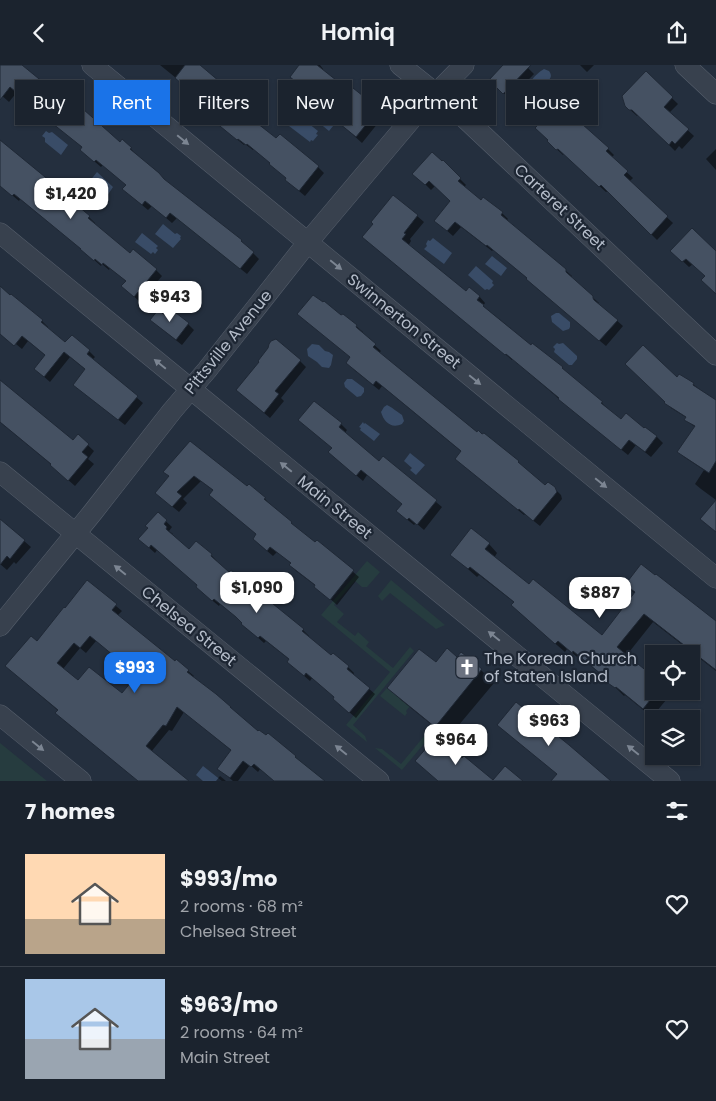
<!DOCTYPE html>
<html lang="en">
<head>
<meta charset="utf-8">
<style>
  body { margin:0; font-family:Poppins,sans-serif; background:#282f3a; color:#f1f3f6; height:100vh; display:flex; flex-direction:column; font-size:19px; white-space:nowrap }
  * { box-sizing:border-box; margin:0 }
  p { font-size:16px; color:#a0a4aa }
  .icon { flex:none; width:28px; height:28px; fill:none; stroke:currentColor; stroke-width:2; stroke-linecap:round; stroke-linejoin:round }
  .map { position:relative; height:716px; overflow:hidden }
  .side { display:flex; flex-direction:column; background:#1b232e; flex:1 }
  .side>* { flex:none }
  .top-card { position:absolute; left:15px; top:15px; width:686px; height:45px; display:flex; gap:10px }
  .tools { position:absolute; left:645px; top:580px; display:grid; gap:10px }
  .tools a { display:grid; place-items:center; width:55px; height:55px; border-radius:0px; background:#1b232e; box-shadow:0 1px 4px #0004,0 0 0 1px #39404a; font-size:25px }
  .price { position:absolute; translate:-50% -42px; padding:0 11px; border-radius:10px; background:#fff; color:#222; font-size:16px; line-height:32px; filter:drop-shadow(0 1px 2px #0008) }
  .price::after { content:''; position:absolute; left:50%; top:30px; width:15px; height:11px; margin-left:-8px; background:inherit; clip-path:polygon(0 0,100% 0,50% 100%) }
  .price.on { background:#1a73e8; color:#fff }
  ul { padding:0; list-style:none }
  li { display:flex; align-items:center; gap:15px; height:125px; padding:0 25px }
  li+li { border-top:1px solid #39404a }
  li span { display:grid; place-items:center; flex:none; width:140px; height:100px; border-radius:0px; color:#555 }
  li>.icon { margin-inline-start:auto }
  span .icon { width:60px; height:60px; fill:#fffc; stroke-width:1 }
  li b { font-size:21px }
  h2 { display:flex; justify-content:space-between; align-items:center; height:60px; padding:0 25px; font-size:21px }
  .tag { padding:0 18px; border-radius:0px; background:#1b232e; box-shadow:0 1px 4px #0004,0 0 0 1px #39404a; font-size:18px; line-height:45px }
  .tag.on { background:#1a73e8; color:#fff }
  header { display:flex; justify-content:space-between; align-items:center; height:65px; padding:0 25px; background:#1b232e; font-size:22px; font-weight:600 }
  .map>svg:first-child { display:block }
</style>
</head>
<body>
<header><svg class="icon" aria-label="back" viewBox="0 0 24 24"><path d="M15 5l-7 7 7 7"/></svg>Homiq<svg class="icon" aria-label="share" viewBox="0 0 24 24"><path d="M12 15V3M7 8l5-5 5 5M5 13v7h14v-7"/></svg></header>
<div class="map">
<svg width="716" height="716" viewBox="0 0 716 716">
  <rect width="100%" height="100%" fill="#242f3e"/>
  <!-- green -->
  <path fill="#263c3f" d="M367,496L380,507L367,522H362L355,516L334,540L344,549L337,557L355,571L358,567L369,577L366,581L393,603L410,582L414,586L353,660L365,671L367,677L346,660L390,607L321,550Z
    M391,515L445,560L436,564L390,528L382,536L378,531Z
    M387,623L410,641L406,646L407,648L405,651L380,631Z
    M434,662L437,663L402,705L375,683L382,684L401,699L430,664Z
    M0,678L47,716H0Z"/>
  <!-- water -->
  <path fill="#394c67" d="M544,4L549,6C554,13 548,15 544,19C542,20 541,23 540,24L536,25L532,23L530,18C533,12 539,7 544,4Z
    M316,37L338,55L329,66L307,48Z
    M298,50L318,66L316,69L318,70L313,76L311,75L310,77L289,61Z
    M46,66L49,68L52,67L68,80L61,90L45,77V73L42,71Z
    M97,107L113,122L107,131L89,117Z
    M163,159L175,169L177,168L181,171L180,173L181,174L173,183L155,169Z
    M142,168L158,181L156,183L158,185L155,189L153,187L151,189L135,177Z
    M433,173L452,188L444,199L424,184L427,181L426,179L428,175L430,176Z
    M492,191L507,203L501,211L485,199Z
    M476,201L493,216L492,218L494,220L489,225L487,224L485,225L468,210Z
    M556,248H559L570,257V262L569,264L563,266L552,257L551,251Z
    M557,278L559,279L563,278L577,291V294L572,300H569L554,287L555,284L553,282Z
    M312,279L319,280L325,286L329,287L333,290L331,300L329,303L322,302L317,297L308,291L307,284Z
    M347,314H352L364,323V327L361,331L357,332L345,322L344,318Z
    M387,340C390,341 399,348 402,350L404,356L402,359C391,364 384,357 381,347L384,342Z
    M363,357L364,359L365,358L380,369L374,376L360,365L361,363L359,362Z
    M410,388L425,400L416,410L410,405L412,403L404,396Z
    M203,701L222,716H203L196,710Z"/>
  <!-- shadow -->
  <path fill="#0007" fill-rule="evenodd" d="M0,0H20L120,78L131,84L137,90H136L159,108L164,115L241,176L259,194L247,209L177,153L172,158L152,141L148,145L130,130L127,120L103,100L101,102L88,91L83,83L17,27L9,37L0,29Z
    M160,0H193L225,23L231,29L226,35L276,75L318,102L324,108L305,131L293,121L287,114L271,98L254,84L253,85L245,79L244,80L223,63L219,55L200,40L197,30Z
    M301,0H320L323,4L322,6L341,21L380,42L386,48L362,78L341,59L344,56Z
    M505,0H525L534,9L510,34L490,15Z
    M580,0H594L587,7Z
    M646,8L678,39L669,48L694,71L682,84L679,81L675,86L639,50L637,51L626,41Z
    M570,56L608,84L614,90L611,93L633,113L629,117L673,158L657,175L608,126L606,127L564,89L563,90L548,76Z
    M0,77L89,152L95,158L94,159L130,190L156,205L162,211L140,237L129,227L127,217L110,203L109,205L102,199L101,201L82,184L20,134L19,136L0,120Z
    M716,84V105L706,94Z
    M443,97L466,120L464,122L481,136L502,148L508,154L506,156L565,205L572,211V214L599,238L598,239L623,261L606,281L533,220L527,214H528L494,184L492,186L461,162L453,171L436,156L452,136L435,121L431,125L420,114Z
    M394,131L424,157L410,174L411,176L408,181L466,227L479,231L485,238L483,241L602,338L621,356L644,365L646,363L657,372L663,378L651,392L636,380L628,390L566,340L513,294L512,295L370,178Z
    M672,186L716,188V227L706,211L693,199L689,202Z
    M0,222L42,256L48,262L47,263L66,279L89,286L95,292L92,295L143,338L125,360L80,325L86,305L70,292L50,317L42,310L46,291L28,276L22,284L0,266Z
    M343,250L356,261L363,267L362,269L381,286L379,288L545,422L554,423L561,430L562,434L540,461L525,449L524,450L463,400L462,387L382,321L379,325L353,304L341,252Z
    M166,252L188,259L194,265L182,280L158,261Z
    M300,296L306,302L281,333L284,336L270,353L244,331Z
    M678,314L693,319L699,324L716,336V435L701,424L695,419L704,405L684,392L679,387L696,363L686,355L687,353L671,343L666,338Z
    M0,317L73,377L78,371L94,386L88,394L94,399L75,421L58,406L52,400L0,357Z
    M341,359L347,365L344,369L379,398L383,393L442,442L424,465L416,458L414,460L404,452L403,439L367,410L363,416L336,393L333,383L306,361Z
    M190,377L247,423L265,434L271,440H270L298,464L316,479L317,476L359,512L337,540L316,521L296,506L290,500L292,499L277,487L273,491L260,480L254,474L258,470L214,426L201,416L183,434L187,438L179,447L163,434L170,412Z
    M158,449L172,462L169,466L173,469L171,470L189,486L196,478L211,490L217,496L216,498L303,565L309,571L307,572L331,592L333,590L348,602L354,608L353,610L375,629L356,653L341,640L336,633L312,613L310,616L295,603L290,595L266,576L264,578L249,565L244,558L220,539L219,541L203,528L197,522L199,521L157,485L155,488L146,480L149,463Z
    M2,457L31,482L16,499L14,497L7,505L0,499V460Z
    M489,479L497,488L494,493L529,521L603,572L635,529L627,521L716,558V606L653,557L626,591L654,626H668L671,629L652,652L625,630L624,631L608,615L582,594L581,595L567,584L565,587L521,549L515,538L479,510L477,512L452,490Z
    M87,517L122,546L117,551L175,598L188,606L194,611L193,613L259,667L266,672L268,670L295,692L321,716H275L260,704L258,707L250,700L238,716H233L219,704L232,686L184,647L172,666L169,665L151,687L188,716H140L13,607ZM96,576L138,610L122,630L79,616L63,604L80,583L86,588Z
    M461,589L481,605L494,618L448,673L401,635L389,622L436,599L457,593Z
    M220,711L226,716H216Z"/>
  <!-- building -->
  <path fill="#455162" stroke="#1f2835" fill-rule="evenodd" d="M0,0H22L44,18L45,17L72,38L74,36L120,77L122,74L132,83L130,84L159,108L164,114L242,175L241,176L254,187L240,204L170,148L166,153L145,136L142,140L122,124L126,120L96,95L94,97L80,85L82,82L28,39L29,38L10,22L0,35Z
    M185,0H200L226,22L220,29L276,73L280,69L319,101L299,126L285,115L286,113L269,99L270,98L247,79L246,80L238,74L237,75L215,57L218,54L192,34L195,30L175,13Z
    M299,0H317L341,19L343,15L363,31L365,28L381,41L356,72L340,59L343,55L290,12Z
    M503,0H531L503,29L489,15Z
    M646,6L673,32L664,42L689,64L675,79L672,76L669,80L632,45H629L625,41L622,31Z
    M546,32L570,55L573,51L609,83L606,86L628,106L624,110L668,151L651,170L601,120L599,122L558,84L556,85L547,76L548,75L535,63L541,57L531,47Z
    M0,75L67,130L66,131L90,151L88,153L130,188L133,184L157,204L134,232L121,221L126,216L103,198L102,200L95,194L94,196L80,184H81L14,129L12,131L0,121Z
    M432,87L442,96L443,95L461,113L458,116L481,135L483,132L503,147L501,150L566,204V207L593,231V233L594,235L618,255L599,276L526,214L527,213L487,180L486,181L455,157L447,166L434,156L450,136L429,116L425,120L412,109Z
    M393,130L418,150L404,168L406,169L402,174L466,226L469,222L480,231L477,235L484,240L483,241L531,280L532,278L563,302L562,303L603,337L601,338L621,354L626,348L644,363L645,362L657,371L645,387L629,375L621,385L558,334L559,333L506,289L505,290L477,267L362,172L373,159L371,157Z
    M692,163L716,186V229L701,215L705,211L686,194L682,197L670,186Z
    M0,221L10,230L11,229L43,255L41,257L65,277L72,270L90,285L87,289L138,331L118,355L73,320L85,304L64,287L44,312L34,304L45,290L22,271L14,281L0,269Z
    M313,230L323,237L324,236L341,250L343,249L357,260L356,262L376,279L373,282L477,367L478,365L482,369L484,368L519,396L518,397L545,420L548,417L555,422L557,427L533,456L519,444L518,445L455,394L461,386L376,316L373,320L346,298L350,292L297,249Z
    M171,244L189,258L176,275L150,255L158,245L165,250Z
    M276,274L301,295L275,326L279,329L264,348L236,325L259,297L258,296L268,283L269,279L271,276Z
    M643,280L677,312L679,309L694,318L693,320L716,335V396L709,408L677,387L695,361L684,355L686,352L664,338L665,337L625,299Z
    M0,315L73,375L78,369L89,379L82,387L88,392L68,416L50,400L51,399L0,357Z
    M314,336L342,358L339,362L379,396L383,391L437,435L417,460L409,453L407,455L396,446L402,439L361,405L356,411L328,387L332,383L298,355Z
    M190,376L247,421L249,419L266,433L264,434L292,457L291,458L315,477L317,475L354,505L330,535L314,522L315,520L289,500L291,498L270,482L267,486L253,474L256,469L209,430L213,425L194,411L177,427L182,431L172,442L155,428L169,411L163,407Z
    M716,435V467L700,454Z
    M158,447L167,455L164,459L167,462L166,464L189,484L196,476L212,489L211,491L229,507L231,505L304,564L302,566L331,590L333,588L349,601L347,604L370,623L349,648L333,634L334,632L306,608L304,611L287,597L289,594L260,571L258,573L241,559L242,558L236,552L214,534L212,536L196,522L197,520L151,480L149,483L138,474L148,463L145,461Z
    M0,454L25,475L10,494L7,491L0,500Z
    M471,463L490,478L485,484L529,519L533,514L602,570L635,527L626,521L629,516H628L641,499L655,510L656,509L716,556V605L644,549L617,582L654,612V630L643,644L616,622L615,623L605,616L607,614L573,586L572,588L558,576L555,579L511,540L514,537L470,502L468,504L450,490Z
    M87,515L117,539L112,545L175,596L176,594L189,605L187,607L216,629L231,642H230L258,666L259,665L266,670L268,668L296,691L295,692L325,716H274L254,699L251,702L243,696L230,713L217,704L231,685L177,642L166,661L163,660L146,681L189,716H138L55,648L58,645L5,601L31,571L37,576L64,542L65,543ZM90,571L137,610L122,628L89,602L78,615L57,598L74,578L80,583Z
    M447,583L457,592L461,587L482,604L435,662L387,623L419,584L436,597Z
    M516,637L569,680L611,716H551L557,709L497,660Z
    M437,671L462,693L464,691L493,715L505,701L523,716H438L415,696Z"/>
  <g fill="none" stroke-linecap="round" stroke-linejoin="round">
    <!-- minor casing -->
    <g stroke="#565f6c" stroke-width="21">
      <path id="minor" d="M92,0L716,513
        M400,0L454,43L716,290
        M685,0L716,29
        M0,168L670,716
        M0,407L379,716
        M0,561L93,447L172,346L207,305L308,177L414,51L464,0
        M0,650L81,716"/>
    </g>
    <!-- minor -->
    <use href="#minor" stroke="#38414e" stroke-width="20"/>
  </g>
  <!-- one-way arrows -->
  <defs><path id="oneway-solid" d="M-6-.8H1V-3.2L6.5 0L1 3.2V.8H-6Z" transform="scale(1.25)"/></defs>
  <g fill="#7c8592">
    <use href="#oneway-solid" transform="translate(183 75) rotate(39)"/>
    <use href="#oneway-solid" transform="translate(336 200) rotate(39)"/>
    <use href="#oneway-solid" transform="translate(160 299) rotate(-141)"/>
    <use href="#oneway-solid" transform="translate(475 315) rotate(39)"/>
    <use href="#oneway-solid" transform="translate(286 402) rotate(-141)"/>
    <use href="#oneway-solid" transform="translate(601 418) rotate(39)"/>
    <use href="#oneway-solid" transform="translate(120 505) rotate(-141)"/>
    <use href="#oneway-solid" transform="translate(494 571) rotate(-141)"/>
    <use href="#oneway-solid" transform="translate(38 681) rotate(39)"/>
    <use href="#oneway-solid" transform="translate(341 685) rotate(-141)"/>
    <use href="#oneway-solid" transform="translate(633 685) rotate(-141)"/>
  </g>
  <!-- icons -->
  <defs>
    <g id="church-square" transform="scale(1.25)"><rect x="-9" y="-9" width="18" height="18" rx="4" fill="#6b7280" stroke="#1d2633"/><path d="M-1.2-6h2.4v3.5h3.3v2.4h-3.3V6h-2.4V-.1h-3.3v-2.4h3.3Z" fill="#fff"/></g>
  </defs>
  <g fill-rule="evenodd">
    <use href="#church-square" x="467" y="602"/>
  </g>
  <g text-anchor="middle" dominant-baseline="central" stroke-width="4.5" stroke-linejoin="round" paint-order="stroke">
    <!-- street labels -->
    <g font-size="16" fill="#b4bcc9" stroke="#1d2633">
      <text transform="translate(560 142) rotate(43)">Carteret Street</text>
      <text transform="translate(404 256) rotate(39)">Swinnerton Street</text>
      <text transform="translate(228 277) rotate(-51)">Pittsville Avenue</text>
      <text transform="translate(335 442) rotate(39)">Main Street</text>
      <text transform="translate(189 561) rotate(39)">Chelsea Street</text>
    </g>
    <!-- poi labels -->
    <g font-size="16" fill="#b4bcc9" stroke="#1d2633" text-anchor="start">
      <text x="484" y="593">The Korean Church<tspan x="484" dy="18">of Staten Island</tspan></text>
    </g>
  </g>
</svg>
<div class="tools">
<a><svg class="icon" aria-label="locate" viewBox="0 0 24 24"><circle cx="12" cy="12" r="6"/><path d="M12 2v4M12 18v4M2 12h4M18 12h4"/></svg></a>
<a><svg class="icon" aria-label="layers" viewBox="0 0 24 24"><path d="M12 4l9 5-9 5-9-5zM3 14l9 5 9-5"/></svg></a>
</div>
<b class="price" style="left:71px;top:155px">$1,420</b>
<b class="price" style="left:170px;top:258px">$943</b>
<b class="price" style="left:257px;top:549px">$1,090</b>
<b class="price" style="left:600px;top:554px">$887</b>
<b class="price on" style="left:135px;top:629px">$993</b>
<b class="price" style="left:549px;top:682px">$963</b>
<b class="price" style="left:456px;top:701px">$964</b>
<div class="top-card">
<a class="tag">Buy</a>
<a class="tag on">Rent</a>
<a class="tag">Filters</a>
<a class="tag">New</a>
<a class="tag">Apartment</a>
<a class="tag">House</a>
</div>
</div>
<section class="side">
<h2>7 homes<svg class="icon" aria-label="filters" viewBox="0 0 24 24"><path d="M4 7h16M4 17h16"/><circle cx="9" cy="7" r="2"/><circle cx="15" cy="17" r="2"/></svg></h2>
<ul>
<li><span style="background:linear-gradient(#ffd9b3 65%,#b9a48a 0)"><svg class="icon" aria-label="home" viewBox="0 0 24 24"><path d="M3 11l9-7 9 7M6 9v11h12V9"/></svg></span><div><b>$993/mo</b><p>2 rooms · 68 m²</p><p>Chelsea Street</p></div><svg class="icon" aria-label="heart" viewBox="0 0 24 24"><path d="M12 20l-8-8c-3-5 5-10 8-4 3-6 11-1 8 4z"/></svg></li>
<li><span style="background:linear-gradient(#a9c7e8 60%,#9aa5b1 0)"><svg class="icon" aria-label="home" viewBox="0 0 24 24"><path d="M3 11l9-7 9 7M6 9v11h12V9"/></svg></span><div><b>$963/mo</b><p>2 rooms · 64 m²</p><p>Main Street</p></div><svg class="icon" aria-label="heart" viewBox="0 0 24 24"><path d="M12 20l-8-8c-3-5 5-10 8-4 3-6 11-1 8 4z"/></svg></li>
</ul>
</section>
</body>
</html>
